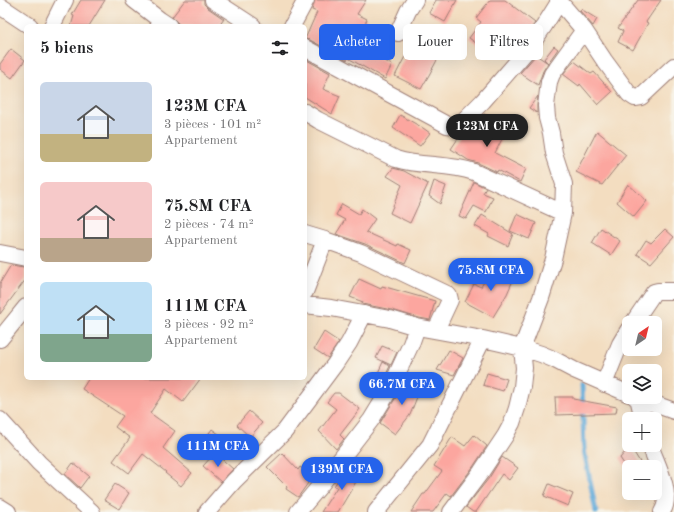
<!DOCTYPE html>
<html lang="fr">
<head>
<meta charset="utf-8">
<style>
  body { margin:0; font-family:"Old Standard TT",serif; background:#f6f6f6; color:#202124; height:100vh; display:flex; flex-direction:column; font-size:15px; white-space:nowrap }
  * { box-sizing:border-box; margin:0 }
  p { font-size:13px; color:#757577 }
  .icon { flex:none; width:22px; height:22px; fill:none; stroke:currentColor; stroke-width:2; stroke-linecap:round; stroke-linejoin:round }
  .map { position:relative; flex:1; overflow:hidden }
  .sheet { position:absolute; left:24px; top:24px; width:283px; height:356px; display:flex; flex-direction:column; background:#fff; border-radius:6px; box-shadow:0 4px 16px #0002 }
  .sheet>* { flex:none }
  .banner { position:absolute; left:319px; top:24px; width:295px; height:36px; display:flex; gap:8px }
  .needle { width:26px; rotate:35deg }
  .fabs { position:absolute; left:622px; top:316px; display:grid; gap:8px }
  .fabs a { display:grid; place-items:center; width:40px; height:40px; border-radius:6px; background:#fff; box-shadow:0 4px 16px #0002; font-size:20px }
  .price { position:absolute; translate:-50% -34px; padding:0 9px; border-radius:14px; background:#2563eb; color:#fff; font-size:13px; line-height:26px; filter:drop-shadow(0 1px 2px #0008) }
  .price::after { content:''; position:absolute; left:50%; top:24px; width:12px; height:9px; margin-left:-6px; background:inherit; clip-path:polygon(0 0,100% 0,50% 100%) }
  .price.selected { background:#222; color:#fff }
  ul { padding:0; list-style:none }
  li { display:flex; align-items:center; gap:12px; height:100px; padding:0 16px }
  li span { display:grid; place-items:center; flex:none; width:112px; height:80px; border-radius:6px; color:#555 }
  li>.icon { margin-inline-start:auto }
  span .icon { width:48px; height:48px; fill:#fffc; stroke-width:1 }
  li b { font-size:17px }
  h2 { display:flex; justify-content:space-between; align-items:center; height:48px; padding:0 16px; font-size:17px }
  .chip { padding:0 14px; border-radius:6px; background:#fff; box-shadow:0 4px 16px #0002; font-size:14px; line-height:36px }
  .chip.selected { background:#2563eb; color:#fff }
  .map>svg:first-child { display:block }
</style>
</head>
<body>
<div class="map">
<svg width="674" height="512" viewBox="0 0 674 512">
  <rect width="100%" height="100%" fill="#f7f3e8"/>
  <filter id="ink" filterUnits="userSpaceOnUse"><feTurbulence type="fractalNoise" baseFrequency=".025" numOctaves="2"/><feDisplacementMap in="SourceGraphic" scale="8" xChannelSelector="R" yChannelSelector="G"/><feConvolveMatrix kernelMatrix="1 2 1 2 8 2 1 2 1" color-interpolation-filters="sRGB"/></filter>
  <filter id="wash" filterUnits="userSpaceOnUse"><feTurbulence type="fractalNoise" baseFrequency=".012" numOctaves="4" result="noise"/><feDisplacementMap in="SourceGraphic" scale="16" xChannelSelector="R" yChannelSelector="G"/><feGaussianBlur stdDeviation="0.9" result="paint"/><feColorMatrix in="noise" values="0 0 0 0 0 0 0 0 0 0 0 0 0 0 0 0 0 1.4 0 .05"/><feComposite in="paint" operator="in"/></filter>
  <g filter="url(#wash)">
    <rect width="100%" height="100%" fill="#f3ddc0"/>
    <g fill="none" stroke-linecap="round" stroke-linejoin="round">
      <!-- stream -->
      <path stroke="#64abda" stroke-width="5" d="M582,385L584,450L596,512"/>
    </g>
    <g id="blocks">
      <!-- building -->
      <path fill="#fca69f" d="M81,0H105L89,26H71L74,16L72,15Z
        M185,0H204V4L208,8L224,19L219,26H181L172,17Z
        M315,0H366L357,14L367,19L356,45L392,65L385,79L348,58L347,60L310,40L305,39L317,12L312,10Z
        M436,0H457L445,22L429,13Z
        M490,0H505L535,23L520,44L508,58L488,44L484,49L469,38L481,22L476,18Z
        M638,0H661L646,22L648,23L633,50L618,42L623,31L618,28Z
        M581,9L597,19L593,26L580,11Z
        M416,35L443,49L429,75L421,89L395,76Z
        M554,46L558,49L548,63L544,59Z
        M11,49L25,60L12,78L0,69V64Z
        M536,55L548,63L543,71L538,85L520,73Z
        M305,59L330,73L323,89L340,96L332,114L305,97Z
        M574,61L591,74L594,72L612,92L598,105L580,84L579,86L563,74Z
        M538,96L537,105V113L529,108Z
        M484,114L493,118L490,123L506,131L495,153L526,169L520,182L498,170L497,172L478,163L468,160L451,149L461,134L468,130Z
        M400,115L423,128L430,133L420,146L393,128Z
        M597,131L626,155L602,185L576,172Z
        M393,168L404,171L428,184L410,223L390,213L402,185L387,176Z
        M434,181L446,186L440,204L429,196Z
        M474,182L486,188L483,193L493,197L486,212L474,206L466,219L459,216Z
        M628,184L647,201L634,217L617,202Z
        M342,204L359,214L362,209L375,219L366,232L397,246L398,244L411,250L405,263L365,244L336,234L345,220L336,215Z
        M517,214L536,223L529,239L510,231Z
        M482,215L513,234L508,246L488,236L489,234L475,226Z
        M601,228L620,241L611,255L592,243Z
        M665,229L674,237L651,263L637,254L646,240L651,243Z
        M11,265L24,267L26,269V279L0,314V283Z
        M492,267L514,278L507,294L493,317L465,302L474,284L481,287Z
        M359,279L381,289L382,286L435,301L430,320L419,318L392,310L362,304L363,302L350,297Z
        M324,332L339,342L328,358L314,349Z
        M382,346L397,352L391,365L376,358Z
        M449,350L463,358L454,375L437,370Z
        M383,362L390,366L383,381L376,377Z
        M487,373L507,379L503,391L483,385Z
        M406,377L422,384L410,415L395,434L380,423L398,394Z
        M89,378H201L183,402L166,389L150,413L175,431L163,448L192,473L181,486L165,473L166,472L143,454L129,473L113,461L130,438L115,427L123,416L82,389Z
        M334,393H339L360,409L340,435L344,439L336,449L319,431L336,409L327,402Z
        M555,397H573V399L617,407L616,413L556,415Z
        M249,411L262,423L250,437L237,425Z
        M212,429L227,440L218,451L204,440Z
        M474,435L487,446L473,467L451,496L447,493L433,512H411L423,494H425L442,471L434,466L452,437L465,446Z
        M630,446L643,467H626L620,458Z
        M215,453L233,469L221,482L203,466Z
        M282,453L298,470L300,467L313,476L298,497L286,489L287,487L267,467Z
        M502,457L518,468L509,480L502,474L476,512H473L466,507L489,478Z
        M73,463L89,476L80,488L65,474Z
        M347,467L360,475L338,512H321L337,487L334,486Z
        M115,484L129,493L119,509L104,500Z
        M549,484L573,494L568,506L544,496Z"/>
    </g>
  </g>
  <g filter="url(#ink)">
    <use href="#blocks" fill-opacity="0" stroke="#9e7e76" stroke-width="1"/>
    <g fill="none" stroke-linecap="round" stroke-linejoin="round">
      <!-- minor casing -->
      <g stroke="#9e7e76" stroke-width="18">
        <path id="minor" d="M134,0L160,20L169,26
          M213,0L253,26
          M0,6L30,26
          M52,26L65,0
          M292,26L306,0
          M584,30L604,60L629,94L635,98L641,97L674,66
          M398,33L408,11L415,0
          M305,48L447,125L455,126L461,123L483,101L529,48L544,26L559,2
          M305,112L318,120L396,159C421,167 449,163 474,172L563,213
          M305,234L325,240L305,292
          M325,240L361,253L447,294L449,296L450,300L436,330
          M0,253L26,258
          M305,305L331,308L390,319L417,327L483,339L522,348L541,354L553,359L574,370L629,394
          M633,323L654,292L658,291H674
          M0,339L26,307
          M604,384L620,344L629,329
          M635,397L674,411
          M638,398L643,419
          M0,420L39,463L92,512
          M650,445C656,463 674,494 662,512
          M0,507L8,512
          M207,512L234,481L285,431L335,364L349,343L364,314
          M298,512L319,487L371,420L390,389L411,344L417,327
          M376,512L430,445L483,339
          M451,512L481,472L505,436L512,423L517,408L522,387L524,368L522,348L541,298L553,259L563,213L564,184L554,153L551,133L547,118L546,106L549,82L552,74L584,30L558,0"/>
      </g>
      <!-- minor -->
      <use href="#minor" stroke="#fff" stroke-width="16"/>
    </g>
  </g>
</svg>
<div class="fabs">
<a><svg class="needle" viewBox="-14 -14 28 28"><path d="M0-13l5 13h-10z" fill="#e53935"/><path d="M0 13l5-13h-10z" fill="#757577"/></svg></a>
<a><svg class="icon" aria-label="layers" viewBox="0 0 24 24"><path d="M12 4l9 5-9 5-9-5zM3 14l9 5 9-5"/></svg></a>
<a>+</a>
<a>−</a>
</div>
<b class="price selected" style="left:487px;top:148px">123M CFA</b>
<b class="price" style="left:491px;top:292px">75.8M CFA</b>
<b class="price" style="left:402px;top:406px">66.7M CFA</b>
<b class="price" style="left:218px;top:468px">111M CFA</b>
<b class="price" style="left:342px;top:491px">139M CFA</b>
<div class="banner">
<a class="chip selected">Acheter</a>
<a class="chip">Louer</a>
<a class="chip">Filtres</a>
</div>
<section class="sheet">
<h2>5 biens<svg class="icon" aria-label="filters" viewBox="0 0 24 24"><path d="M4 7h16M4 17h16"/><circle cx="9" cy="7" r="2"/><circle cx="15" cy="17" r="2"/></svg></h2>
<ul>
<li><span style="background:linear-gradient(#c9d6e8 65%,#c2b280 0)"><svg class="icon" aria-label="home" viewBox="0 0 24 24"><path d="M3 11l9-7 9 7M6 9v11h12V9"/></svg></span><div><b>123M CFA</b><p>3 pièces · 101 m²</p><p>Appartement</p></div></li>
<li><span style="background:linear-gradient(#f6c9c9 70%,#b9a48a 0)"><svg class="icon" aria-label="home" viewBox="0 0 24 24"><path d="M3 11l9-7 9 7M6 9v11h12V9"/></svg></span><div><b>75.8M CFA</b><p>2 pièces · 74 m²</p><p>Appartement</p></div></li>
<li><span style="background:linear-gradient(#bfe0f5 65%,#7fa58c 0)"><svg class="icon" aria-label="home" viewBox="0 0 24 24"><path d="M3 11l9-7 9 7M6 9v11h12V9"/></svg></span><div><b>111M CFA</b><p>3 pièces · 92 m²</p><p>Appartement</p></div></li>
</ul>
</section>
</div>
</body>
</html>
